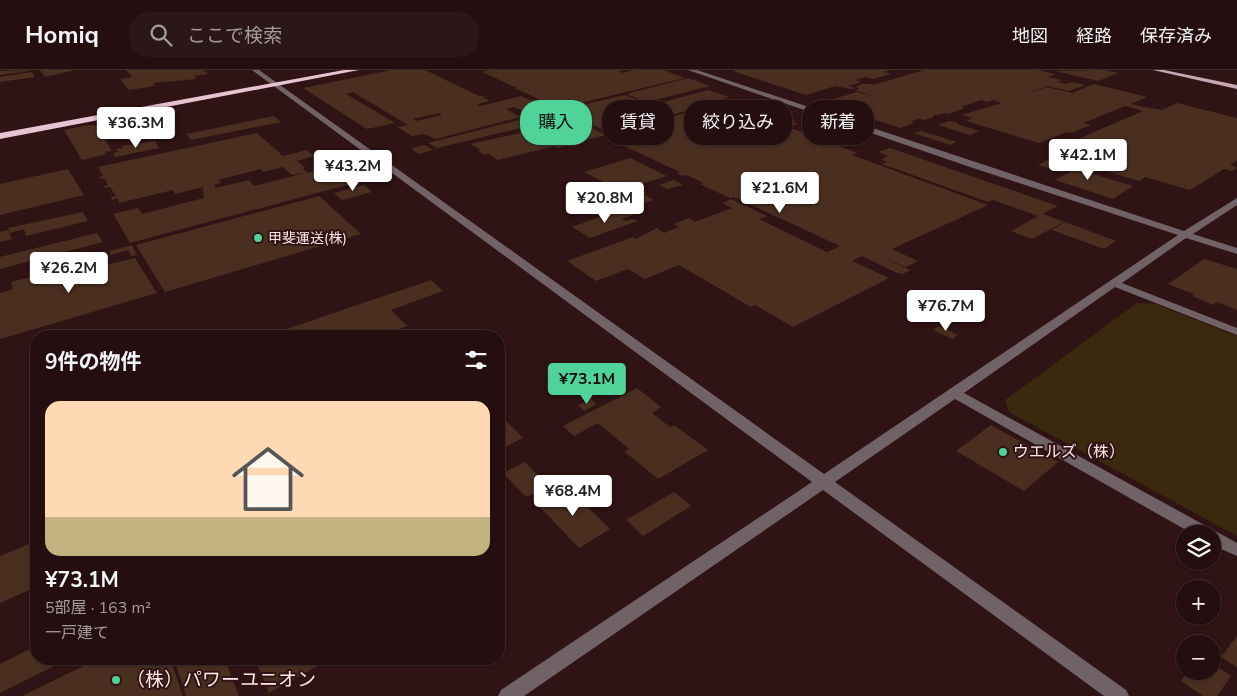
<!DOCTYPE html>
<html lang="ja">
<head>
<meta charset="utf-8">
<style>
  body { margin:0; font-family:"Nunito Sans","Noto Sans JP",sans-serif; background:#2c1718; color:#f1f3f6; height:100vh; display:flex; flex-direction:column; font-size:19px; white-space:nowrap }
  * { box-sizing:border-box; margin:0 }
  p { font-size:16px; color:#a39c9e }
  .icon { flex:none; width:28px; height:28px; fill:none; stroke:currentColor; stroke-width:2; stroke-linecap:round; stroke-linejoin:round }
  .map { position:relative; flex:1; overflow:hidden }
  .panel { position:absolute; left:30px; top:260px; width:475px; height:335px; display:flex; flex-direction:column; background:#240e0f; border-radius:20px; box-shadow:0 1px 4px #0004,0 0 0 1px #412e2f }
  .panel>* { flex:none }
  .hud { position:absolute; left:520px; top:30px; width:475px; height:45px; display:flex; gap:10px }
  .buttons { position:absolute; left:1176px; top:455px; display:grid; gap:10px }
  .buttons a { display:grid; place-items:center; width:45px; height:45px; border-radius:50%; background:#240e0f; box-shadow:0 1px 4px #0004,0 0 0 1px #412e2f; font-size:25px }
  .price { position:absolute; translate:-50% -42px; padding:0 11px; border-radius:5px; background:#fff; color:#222; font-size:16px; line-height:32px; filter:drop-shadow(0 1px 2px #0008) }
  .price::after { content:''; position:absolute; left:50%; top:30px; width:15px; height:11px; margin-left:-8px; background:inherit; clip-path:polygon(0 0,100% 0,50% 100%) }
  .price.current { background:#50d398; color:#111 }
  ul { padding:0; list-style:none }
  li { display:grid; align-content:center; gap:10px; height:265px; padding:0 15px }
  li+li { border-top:1px solid #412e2f }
  li span { display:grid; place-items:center; height:155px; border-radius:15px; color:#555 }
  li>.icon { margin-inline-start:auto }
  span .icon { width:90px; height:90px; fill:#fffc; stroke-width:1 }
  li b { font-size:21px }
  h2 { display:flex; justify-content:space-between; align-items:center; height:60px; padding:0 15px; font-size:21px }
  .pill { padding:0 18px; border-radius:20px; background:#240e0f; box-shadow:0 1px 4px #0004,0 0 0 1px #412e2f; font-size:18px; line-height:45px }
  .pill.current { background:#50d398; color:#111 }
  header { display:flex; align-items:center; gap:30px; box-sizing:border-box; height:70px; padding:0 25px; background:#240e0f; border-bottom:1px solid #412e2f }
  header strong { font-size:24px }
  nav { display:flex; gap:28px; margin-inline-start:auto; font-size:18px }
  .search { width:350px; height:45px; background:#2c1718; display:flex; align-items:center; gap:12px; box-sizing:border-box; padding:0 18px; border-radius:20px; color:#a39c9e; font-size:19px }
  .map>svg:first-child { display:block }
</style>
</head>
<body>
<header>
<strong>Homiq</strong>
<div class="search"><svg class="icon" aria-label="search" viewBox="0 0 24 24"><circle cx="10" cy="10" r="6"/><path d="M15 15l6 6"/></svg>ここで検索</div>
<nav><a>地図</a><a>経路</a><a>保存済み</a></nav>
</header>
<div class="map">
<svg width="1237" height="626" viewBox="0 0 1237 626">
  <rect width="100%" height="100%" fill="#301314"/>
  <!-- green -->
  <path fill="#3a290f" d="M1137,233L1155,234L1237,266V466L1009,342L1005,330Z"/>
  <!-- building -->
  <path fill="#4a2f21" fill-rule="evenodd" d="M29,0V1L0,5V1Z
    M40,0H72V1L45,7Z
    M126,0H203L208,4L194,6L196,9L153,13L155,16L129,20L120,9L132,7Z
    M391,0H425L479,26H486L482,27L490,31L477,34L480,36L521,26L550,39L528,44L514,37L506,39L520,47L436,69L423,64L412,66L397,57L408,55L353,22L346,24L395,53L367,59L303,18ZM439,43L442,45L416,51L413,49Z
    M491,0H622L619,1L622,3L635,0H663L685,8L559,38L514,18H517L482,2Z
    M738,0H890L884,2L891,4L873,9L865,7L855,10L861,12L848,16L856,18L851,19L835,16L806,25L733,1Z
    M924,0H1037L1055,4L1048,7L1062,10L1057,12L1065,14L1072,12L1085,15L1069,21L1047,16L1025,25L1047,17L1072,23L1094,14L1147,27L1131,34L1150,38L1162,40L1177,33L1237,48V90L1230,95L1237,98L1232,101L1224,99L1190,120L1145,107L1139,111L1059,87L1071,81L1062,76L1143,41L1125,36L1084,53L1091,55L1071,63L1066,62L1039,73L966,51L972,48L962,45L1002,33L993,30L987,32L981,30L961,37L965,38L949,44L945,43L938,45L933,44L935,45L932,47H933L924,50L918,49L910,52L914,53L901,58L820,33L857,22L876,27L855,20L860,19L856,17L862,14H876Z
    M1104,0L1118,3L1098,11L1055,1Z
    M32,2L35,7L0,12V7Z
    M688,8L710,16L647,32L626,24Z
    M708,20L729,27L672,45L652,35Z
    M625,25L646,33L616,40L644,53L608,62L560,40Z
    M737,34L748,38L735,42L741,44L765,37L786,44L777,47L797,51L792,52L799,55H788L793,57L791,58L857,83L852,85L988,135L892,179L918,191L906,197L880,186L910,200L903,204L897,203L862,186L852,191L889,208L793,257L755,235L751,237L679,195L645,209L628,199L596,211L567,191L633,167L635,169L657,158L664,163L679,157L674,154L689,148L695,152L732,138L722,133L731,129L767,146L759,149L827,182L840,176L734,127L730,128L700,114L704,113L686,105L682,106L676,103L680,102L618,73L676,57L668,54L675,52L666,48L716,35L725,38Z
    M555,41L567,47L437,78L428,73Z
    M274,46L281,52L191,70L186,64Z
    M568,47L606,65L557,78L554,76L498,90L488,84L484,85L478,81L481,80L470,74L525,62L521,59Z
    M950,51L959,53L957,54L979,61L970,65L938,55Z
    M651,52L659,56L640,61L633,57Z
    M90,55L106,56L109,59L100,61L112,81L105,82L107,84L82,90L64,60Z
    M921,61L957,72L950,75L914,63Z
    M257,63L283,86L307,80L314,86L297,91L305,98H303L307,103L325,98L343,113L345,112L343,110L349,109L354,110L351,108L360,105L366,110L130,173L113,144L138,138L142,144L204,128L203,117L175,124L173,120L119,133L117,128L112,130L111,127L116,126L110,117L105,118L104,116L108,115L104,108L100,109L99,107L103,106L98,97ZM283,97L292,105L305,103L254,116L249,110L215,118V115L221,113L218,110L261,99L263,102Z
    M155,71L159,78L115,87L113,83L118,82L116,79L123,78L122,76Z
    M425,75L433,80L418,84L411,78Z
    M890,78L1058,136L1038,146L1043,144L1064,152L1032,169L1011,161L1038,146L993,130L988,132L882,94L887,92L881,89L888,86L878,82Z
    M630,88L667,106L629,118L634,121L640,119L646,123L644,125L654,130L644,133L584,102Z
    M1047,90L1076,99L1133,116L1113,129L1055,110L1072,101L1068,100L1062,102L1038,95Z
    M68,99L84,125L0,145V114Z
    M674,110L683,115L667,119L659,115Z
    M364,115L372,122L342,130L334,123Z
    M595,115L628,133L607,140L600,136L584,141L574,136L588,129L575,122Z
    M319,126L361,164L165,222L136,175Z
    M622,139L633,145L621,149L626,151L632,149L638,151L590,168L572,157Z
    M83,142L88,151L26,166L24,159L10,163L8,158Z
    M1065,152L1116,171L1104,179L1052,160Z
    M8,160L12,169L0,172V162Z
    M97,163L103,172L0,199V187Z
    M132,175L137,185L131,186L128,180L111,185L109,181Z
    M135,188L157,223L0,269V223L13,219L11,212L31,207L29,202L75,190L80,201Z
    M1204,189L1237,199V240L1217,232L1213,235L1192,226L1194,224L1168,214Z
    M431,210L443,221L391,240L407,256L380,266H274L272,264Z
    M939,256L958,265L952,269L933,260Z
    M637,318L661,337L652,343L670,357L674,355L708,380L658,409L625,382L629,379L598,353L574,366L563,356Z
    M591,329L597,334L584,341L578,335Z
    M499,344L523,368L499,380Z
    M991,355L1058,392L1024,421L956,381Z
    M525,392L548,416L526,427L503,403Z
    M566,416L610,459L579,478L536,433Z
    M674,422L691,436L643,466L626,450Z
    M36,471V517L0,533V486Z
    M1237,566V597L1221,587Z
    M36,576V589H68L0,623V594Z
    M98,589H183L172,594L183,626H22Z
    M188,589H225L239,626H186L176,595Z
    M255,589H319L321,594L269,623Z
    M1212,593L1231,606L1217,626H1203L1181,611L1188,601H1212Z"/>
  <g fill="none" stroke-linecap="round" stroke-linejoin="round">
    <!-- minor -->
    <path fill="#716268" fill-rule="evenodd" d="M252,0H259L824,404L1178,165L970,97L688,0H697L1184,161L1237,128V135L1193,164L1237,178V184L1186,168L1122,213L1237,258V265L1115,217L964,323L1237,473V486L1212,475V464H1193L955,329L835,412L1126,620L1129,626H1104L823,420L524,626H498L501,620L812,412Z"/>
    <!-- major -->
    <path fill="#c6a7b3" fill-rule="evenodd" d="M1153,0H1164L1237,15V19Z"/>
    <!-- highway -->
    <path fill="#e8c3d2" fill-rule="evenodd" d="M344,0H359L0,69V63Z"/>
  </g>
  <!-- markers -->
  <g fill="#50d398" stroke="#301314" stroke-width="2">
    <circle cx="258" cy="168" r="5"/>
    <circle cx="1003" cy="382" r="5"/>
    <circle cx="116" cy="610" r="5"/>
  </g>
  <g text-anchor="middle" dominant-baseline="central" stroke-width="4" stroke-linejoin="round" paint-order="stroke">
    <!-- far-poi labels -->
    <g font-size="14" fill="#fce7e6" stroke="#301314" text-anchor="start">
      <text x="268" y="168">甲斐運送(株)</text>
    </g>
    <!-- poi labels -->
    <g font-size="16" fill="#fce7e6" stroke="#301314" text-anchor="start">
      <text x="1013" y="382">ウエルズ（株）</text>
    </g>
    <!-- near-poi labels -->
    <g font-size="19" fill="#fce7e6" stroke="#301314" text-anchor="start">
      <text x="126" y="610">（株）パワーユニオン</text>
    </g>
  </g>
</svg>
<div class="buttons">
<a><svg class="icon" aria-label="layers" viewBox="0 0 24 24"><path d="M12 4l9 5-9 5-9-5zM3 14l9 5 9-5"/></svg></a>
<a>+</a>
<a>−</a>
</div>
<b class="price" style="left:136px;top:79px">¥36.3M</b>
<b class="price" style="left:1088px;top:111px">¥42.1M</b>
<b class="price" style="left:353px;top:122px">¥43.2M</b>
<b class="price" style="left:780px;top:144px">¥21.6M</b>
<b class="price" style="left:605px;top:154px">¥20.8M</b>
<b class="price" style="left:69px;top:224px">¥26.2M</b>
<b class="price" style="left:946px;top:262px">¥76.7M</b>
<b class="price current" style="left:587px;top:335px">¥73.1M</b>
<b class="price" style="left:573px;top:447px">¥68.4M</b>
<div class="hud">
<a class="pill current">購入</a>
<a class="pill">賃貸</a>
<a class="pill">絞り込み</a>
<a class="pill">新着</a>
</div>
<section class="panel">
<h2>9件の物件<svg class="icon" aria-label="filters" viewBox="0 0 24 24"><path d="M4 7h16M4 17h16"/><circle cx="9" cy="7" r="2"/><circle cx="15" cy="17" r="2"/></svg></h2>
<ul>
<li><span style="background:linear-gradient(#ffd9b3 75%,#c2b280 0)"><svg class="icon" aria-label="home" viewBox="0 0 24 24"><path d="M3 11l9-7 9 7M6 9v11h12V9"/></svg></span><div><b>¥73.1M</b><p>5部屋 · 163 m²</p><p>一戸建て</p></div></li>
</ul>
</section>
</div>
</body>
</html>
